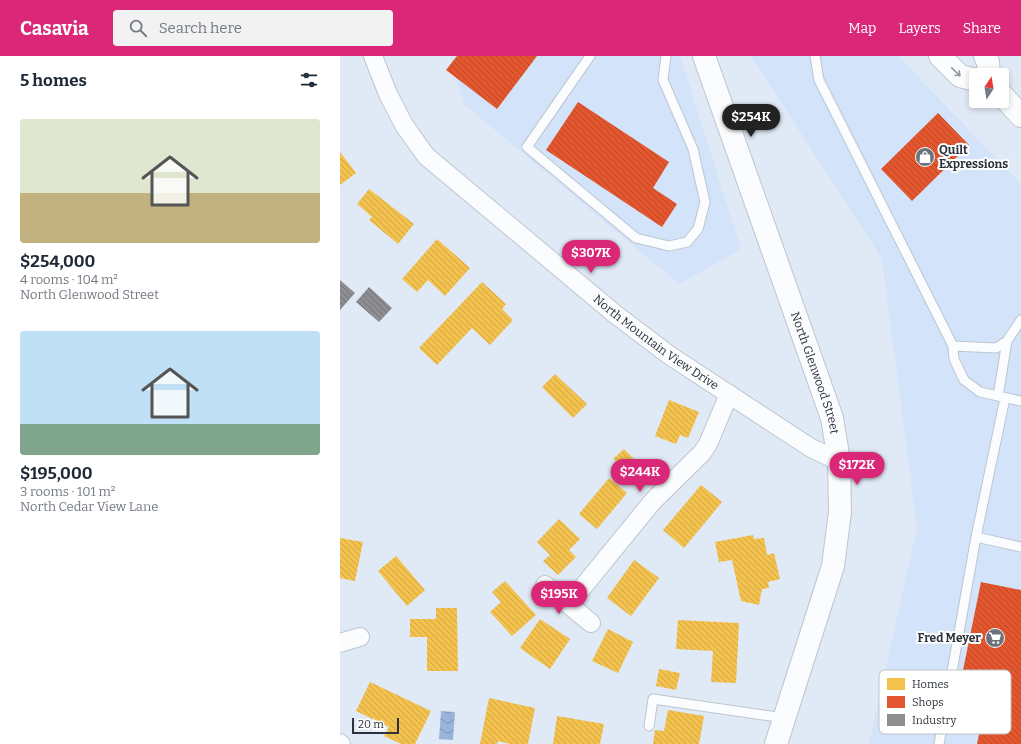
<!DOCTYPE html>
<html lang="en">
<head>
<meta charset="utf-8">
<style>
  body { margin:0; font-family:Bitter,serif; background:#f2f2f3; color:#1f2937; height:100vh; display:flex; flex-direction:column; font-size:15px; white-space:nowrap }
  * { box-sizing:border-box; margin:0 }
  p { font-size:13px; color:#747a83 }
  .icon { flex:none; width:22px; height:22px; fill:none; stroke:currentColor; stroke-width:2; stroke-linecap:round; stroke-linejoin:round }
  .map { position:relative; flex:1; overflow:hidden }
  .drawer { display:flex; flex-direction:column; background:#fff; width:340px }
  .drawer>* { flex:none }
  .needle { width:26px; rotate:12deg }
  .controls { position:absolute; left:629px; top:12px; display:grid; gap:8px }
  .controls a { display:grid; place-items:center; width:40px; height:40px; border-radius:4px; background:#fff; box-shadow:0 2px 6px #0003; font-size:20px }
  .scale { position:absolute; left:12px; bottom:10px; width:47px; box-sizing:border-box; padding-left:4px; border:2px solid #2c323b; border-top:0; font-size:11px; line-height:14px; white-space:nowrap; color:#2c323b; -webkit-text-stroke:3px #fff; paint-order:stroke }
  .price { position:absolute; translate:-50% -34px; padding:0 9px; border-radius:14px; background:#db2777; color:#fff; font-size:13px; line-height:26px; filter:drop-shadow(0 1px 2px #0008) }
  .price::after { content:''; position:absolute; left:50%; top:24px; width:12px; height:9px; margin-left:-6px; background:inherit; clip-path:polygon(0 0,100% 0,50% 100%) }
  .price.active { background:#222; color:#fff }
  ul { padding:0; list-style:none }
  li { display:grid; align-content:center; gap:8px; height:212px; padding:0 20px }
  li span { display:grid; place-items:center; height:124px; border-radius:4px; color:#555 }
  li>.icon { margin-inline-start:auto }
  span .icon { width:72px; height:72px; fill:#fffc; stroke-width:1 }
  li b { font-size:17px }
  h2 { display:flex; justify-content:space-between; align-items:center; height:48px; padding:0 20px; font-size:17px }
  header { display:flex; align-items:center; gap:24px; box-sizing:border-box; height:56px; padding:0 20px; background:#db2777; color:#fff }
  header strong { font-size:19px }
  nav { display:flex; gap:22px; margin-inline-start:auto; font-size:14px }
  .search { width:280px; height:36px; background:#f2f2f3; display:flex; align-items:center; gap:10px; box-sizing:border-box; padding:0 14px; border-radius:4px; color:#747a83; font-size:15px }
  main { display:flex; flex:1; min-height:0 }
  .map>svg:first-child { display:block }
</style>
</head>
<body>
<header>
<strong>Casavia</strong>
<div class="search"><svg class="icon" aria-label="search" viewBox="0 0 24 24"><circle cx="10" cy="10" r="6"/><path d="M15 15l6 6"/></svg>Search here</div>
<nav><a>Map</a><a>Layers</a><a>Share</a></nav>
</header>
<main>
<section class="drawer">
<h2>5 homes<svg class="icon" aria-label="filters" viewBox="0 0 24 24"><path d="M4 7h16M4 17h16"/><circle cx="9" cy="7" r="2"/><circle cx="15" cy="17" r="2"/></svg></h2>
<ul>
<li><span style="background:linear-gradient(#dfe7d0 60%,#c2b280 0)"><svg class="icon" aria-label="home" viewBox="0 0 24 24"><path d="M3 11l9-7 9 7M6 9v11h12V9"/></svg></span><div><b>$254,000</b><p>4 rooms · 104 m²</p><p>North Glenwood Street</p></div></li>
<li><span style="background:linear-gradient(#bfe0f5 75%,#7fa58c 0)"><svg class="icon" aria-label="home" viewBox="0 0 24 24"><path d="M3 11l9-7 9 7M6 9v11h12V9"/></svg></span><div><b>$195,000</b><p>3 rooms · 101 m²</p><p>North Cedar View Lane</p></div></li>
</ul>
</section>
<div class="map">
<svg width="681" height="688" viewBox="0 0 681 688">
  <defs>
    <pattern id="water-waves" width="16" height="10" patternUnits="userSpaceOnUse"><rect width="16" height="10" fill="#99b4db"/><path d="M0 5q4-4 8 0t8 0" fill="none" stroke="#7d93b3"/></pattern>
    <pattern id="homes-back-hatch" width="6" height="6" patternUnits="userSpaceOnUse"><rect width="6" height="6" fill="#f2c14e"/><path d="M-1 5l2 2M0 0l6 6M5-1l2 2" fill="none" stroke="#d0a645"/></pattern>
    <pattern id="shops-back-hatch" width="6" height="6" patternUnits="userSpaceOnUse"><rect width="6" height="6" fill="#e4572e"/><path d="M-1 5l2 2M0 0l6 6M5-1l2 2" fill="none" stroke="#b94928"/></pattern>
    <pattern id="industry-back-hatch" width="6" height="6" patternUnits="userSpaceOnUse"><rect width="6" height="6" fill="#8d8d92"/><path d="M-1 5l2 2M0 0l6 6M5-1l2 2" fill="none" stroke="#737478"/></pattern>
  </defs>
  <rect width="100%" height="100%" fill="#e0e9f6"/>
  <!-- built -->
  <path fill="#d3e3f9" d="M110,0H340L401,193L339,228L124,48Z
    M411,0H558L681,128V688H529L577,472L542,203Z"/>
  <!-- water -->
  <path fill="url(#water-waves)" d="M101,655L115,656L113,684L99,683Z"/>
  <!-- homes -->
  <path fill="url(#homes-back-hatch)" d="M0,96L16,117L0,129Z
    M29,133L74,168L58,188L29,164L32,161L17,148Z
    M97,183L130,212L105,240L88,224L77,236L62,223Z
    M142,226L166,248L162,253L173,264L150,289L132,272L97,309L79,292Z
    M215,318L247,348L233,362L202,331Z
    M329,344L359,356L348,382L340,379L336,388L315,380Z
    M284,393L295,404L285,414L273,403Z
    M269,422L287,437L257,473L239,458Z
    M361,429L382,446L344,492L323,474Z
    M219,463L240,483L229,494L236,501L218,519L203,505L210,499L197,486Z
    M413,479L414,483L424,482L427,499L434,497L440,523L428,526L429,532L422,533L419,549L401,545L392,504L379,506L375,486Z
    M0,482L23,486L15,525L0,522Z
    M56,500L85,534L67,550L38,515Z
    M294,504L319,522L291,560L267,542Z
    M165,525L196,559L172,580L150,556L161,546L152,536Z
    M96,552H117L118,615H87V581H70V563H96Z
    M200,563L230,583L210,613L180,592Z
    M338,564L399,567L396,627L371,626L373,595L336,593Z
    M268,573L293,586L278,617L252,605Z
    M319,613L340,617L336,634L316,630Z
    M30,626L91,655L75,688H61L44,680L49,671L16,655Z
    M149,642L195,652L188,688H170L158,685L157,688H140Z
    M328,654L364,660L359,688H313L315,674L324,675Z
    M217,660L264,668L260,688H213Z"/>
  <!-- shops -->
  <path fill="url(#shops-back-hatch)" d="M117,0H197L157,53L106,14Z
    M238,46L329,106L313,132L337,148L322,171L206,94Z
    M598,57L629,89L572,145L541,113Z
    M641,526L681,534V688H637L648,635L620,629Z"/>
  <!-- industry -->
  <path fill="url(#industry-back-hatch)" d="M0,224L15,237L0,254Z
    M29,231L52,252L39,266L16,246Z"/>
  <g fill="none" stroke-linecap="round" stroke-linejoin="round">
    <!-- lane casing -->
    <g stroke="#bdc5cf" stroke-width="11">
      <path id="lane" d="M250,0L187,91L296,182L329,190L347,186L358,173L365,146L353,93L323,24L326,0
        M475,0L479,24L613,290L614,303L624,324L640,336L681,345
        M613,290L656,292L667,285
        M658,340L667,285L681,264
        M636,481L681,491
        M309,670L313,643L444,662
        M599,688L636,481L665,342"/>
    </g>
    <!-- street casing -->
    <g stroke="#bdc5cf" stroke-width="20">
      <g id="street">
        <path id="s1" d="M33,0L48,38L64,69L86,100L275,258L329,299L471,392L499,405"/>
        <path d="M205,529L251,567"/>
        <path d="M229,548L313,445L362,397L368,388L389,338"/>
        <path d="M0,587L20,581"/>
        <path d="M0,687L1,688"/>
      </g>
    </g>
    <!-- secondary casing -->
    <g stroke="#bdc5cf" stroke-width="24">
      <g id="secondary">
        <path id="s2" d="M364,0L492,362L499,405L500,456L493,510L436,688"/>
      </g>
    </g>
    <!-- primary casing -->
    <g stroke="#bdc5cf" stroke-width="24">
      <path id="primary" d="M600,0L620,20L636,24
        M645,0L648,6L649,19
        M662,39L681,60"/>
    </g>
    <!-- lane -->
    <use href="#lane" stroke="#fafcfe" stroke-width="9"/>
    <!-- street -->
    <use href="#street" stroke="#fafcfe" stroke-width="18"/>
    <!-- secondary -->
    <use href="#secondary" stroke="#fafcfe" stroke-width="22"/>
    <!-- primary -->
    <use href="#primary" stroke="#fafcfe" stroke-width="22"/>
  </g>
  <!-- one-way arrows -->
  <defs><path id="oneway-shaft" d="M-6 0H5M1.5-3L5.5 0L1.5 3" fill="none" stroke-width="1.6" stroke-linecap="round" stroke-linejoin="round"/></defs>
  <use stroke="#93979c" href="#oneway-shaft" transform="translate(616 16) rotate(44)"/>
  <!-- icons -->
  <defs>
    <g id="shop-disc" transform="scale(1)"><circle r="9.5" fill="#6b727c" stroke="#fff"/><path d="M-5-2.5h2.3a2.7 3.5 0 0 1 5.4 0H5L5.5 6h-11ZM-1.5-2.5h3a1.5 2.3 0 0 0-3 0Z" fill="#fff"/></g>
    <g id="supermarket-disc" transform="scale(1)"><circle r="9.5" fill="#6b727c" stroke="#fff"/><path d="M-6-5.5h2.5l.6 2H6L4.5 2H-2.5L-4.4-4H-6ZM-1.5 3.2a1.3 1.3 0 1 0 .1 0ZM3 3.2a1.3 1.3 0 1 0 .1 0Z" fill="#fff"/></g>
  </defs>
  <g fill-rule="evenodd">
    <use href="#shop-disc" x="585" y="101"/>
    <use href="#supermarket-disc" x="655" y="582"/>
  </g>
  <g text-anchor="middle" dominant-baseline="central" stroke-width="4" stroke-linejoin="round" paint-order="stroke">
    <!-- poi labels -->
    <g font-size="12" font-weight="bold" fill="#2c323b" stroke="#fff" text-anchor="start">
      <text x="599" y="94">Quilt<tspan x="599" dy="14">Expressions</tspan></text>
      <text x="641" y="582" text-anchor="end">Fred Meyer</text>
    </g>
    <!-- street labels -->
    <g font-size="12" fill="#2c323b" stroke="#fff">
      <text stroke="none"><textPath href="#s1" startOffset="410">North Mountain View Drive</textPath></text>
      <text stroke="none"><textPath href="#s2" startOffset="336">North Glenwood Street</textPath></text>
    </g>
  </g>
  <!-- legend -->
  <rect x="539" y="614" width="132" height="64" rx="6" fill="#fff" stroke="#c0c2c4" stroke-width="1"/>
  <rect x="547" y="622" width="18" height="12" fill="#f2c14e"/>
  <rect x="547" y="640" width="18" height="12" fill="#e4572e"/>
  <rect x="547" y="658" width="18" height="12" fill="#8d8d92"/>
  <g font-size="11" fill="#2c323b">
    <text x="572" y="632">Homes</text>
    <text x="572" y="650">Shops</text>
    <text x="572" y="668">Industry</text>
  </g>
</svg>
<div class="controls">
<a><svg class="needle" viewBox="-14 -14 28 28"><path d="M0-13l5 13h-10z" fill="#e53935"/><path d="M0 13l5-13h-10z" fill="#747a83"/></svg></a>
</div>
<div class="scale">20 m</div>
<b class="price active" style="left:411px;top:82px">$254K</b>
<b class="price" style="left:251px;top:218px">$307K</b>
<b class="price" style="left:517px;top:430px">$172K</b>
<b class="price" style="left:300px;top:437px">$244K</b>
<b class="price" style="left:219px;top:559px">$195K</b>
</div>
</main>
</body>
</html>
